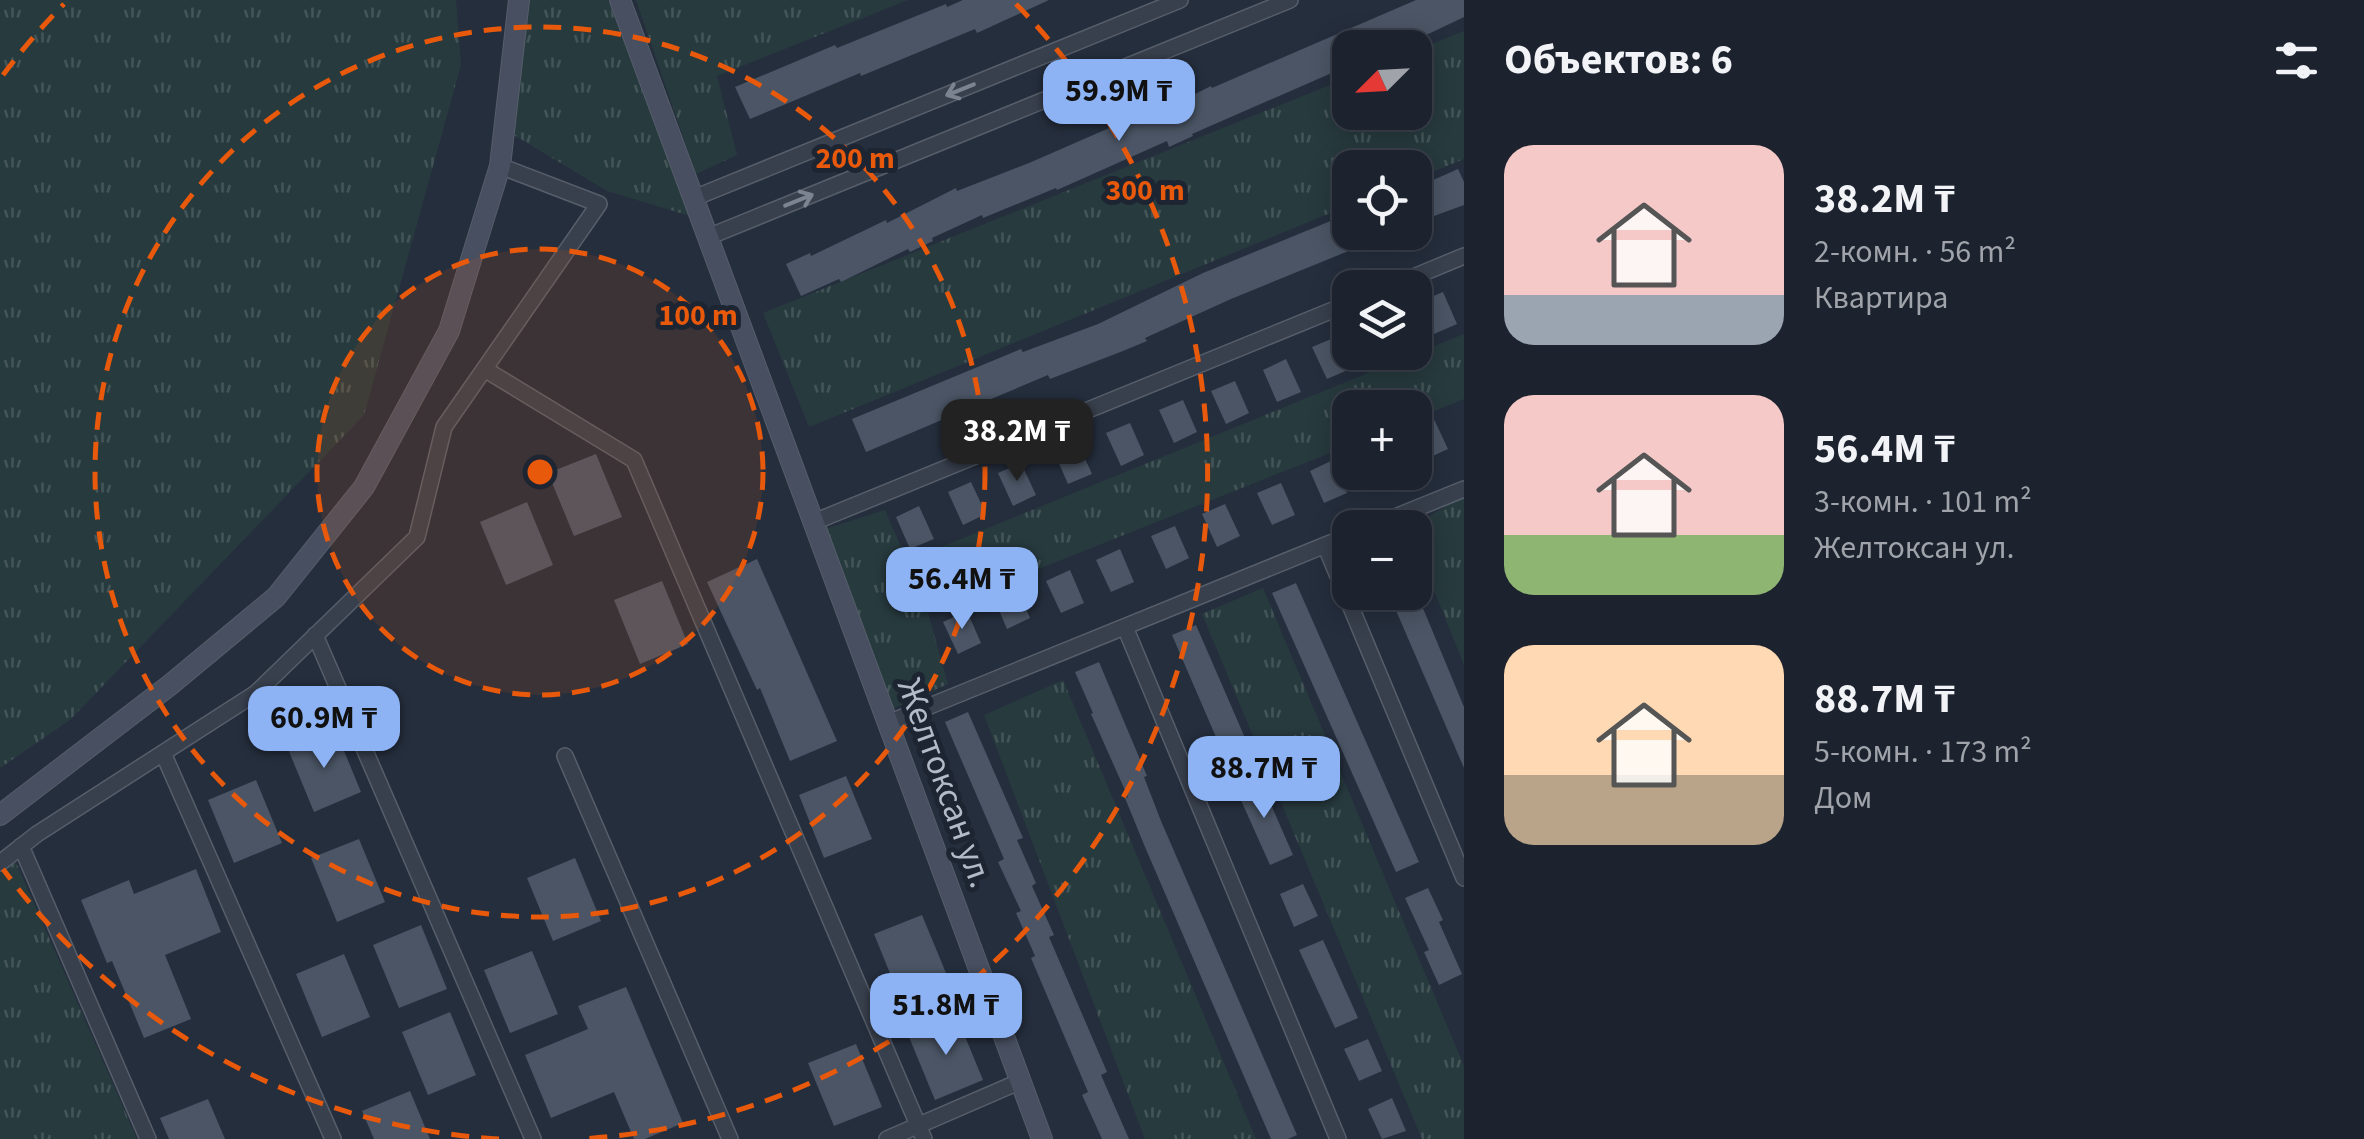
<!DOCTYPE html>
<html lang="ru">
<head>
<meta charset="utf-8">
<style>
  body { margin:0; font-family:"Source Sans 3",sans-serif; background:#252a36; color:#f1f3f6; height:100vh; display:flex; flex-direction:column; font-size:38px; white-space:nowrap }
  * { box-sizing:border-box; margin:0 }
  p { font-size:32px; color:#a0a4aa }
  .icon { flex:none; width:55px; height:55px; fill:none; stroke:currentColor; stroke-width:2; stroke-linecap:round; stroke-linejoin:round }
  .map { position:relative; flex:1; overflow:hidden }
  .panel { display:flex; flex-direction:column; background:#1c222e; width:900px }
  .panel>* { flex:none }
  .needle { width:65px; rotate:246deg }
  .fabs { position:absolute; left:1332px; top:30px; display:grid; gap:20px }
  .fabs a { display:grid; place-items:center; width:100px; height:100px; border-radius:20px; background:#1c222e; box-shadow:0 5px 25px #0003,0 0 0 2px #3a3f4a; font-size:50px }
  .price { position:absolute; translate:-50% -85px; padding:0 22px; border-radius:20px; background:#8db3f4; color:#111; font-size:32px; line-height:65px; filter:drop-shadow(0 2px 5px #0008) }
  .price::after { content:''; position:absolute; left:50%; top:60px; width:30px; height:22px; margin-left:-15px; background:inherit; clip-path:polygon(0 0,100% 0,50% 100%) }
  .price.current { background:#222; color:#fff }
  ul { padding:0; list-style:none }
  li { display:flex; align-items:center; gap:30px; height:250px; padding:0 40px }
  li span { display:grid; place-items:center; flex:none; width:280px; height:200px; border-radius:30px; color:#555 }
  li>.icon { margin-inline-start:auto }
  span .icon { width:120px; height:120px; fill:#fffc; stroke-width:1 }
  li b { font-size:42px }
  h2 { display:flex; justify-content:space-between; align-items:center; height:120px; padding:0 40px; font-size:42px }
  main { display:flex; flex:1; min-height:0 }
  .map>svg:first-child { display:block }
</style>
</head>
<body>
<main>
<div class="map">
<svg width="1464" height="1139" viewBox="0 0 1464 1139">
  <defs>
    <pattern id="grass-tufts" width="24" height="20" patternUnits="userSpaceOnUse" patternTransform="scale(2.5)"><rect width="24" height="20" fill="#273a3e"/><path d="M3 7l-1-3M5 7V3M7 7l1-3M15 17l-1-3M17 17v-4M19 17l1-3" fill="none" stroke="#445558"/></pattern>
  </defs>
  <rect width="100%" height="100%" fill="#252e3d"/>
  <!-- grass -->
  <path fill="url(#grass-tufts)" d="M0,0H456L461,65L364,415L70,720L0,768Z
    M529,0H608L690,216L607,191L514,135Z
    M636,0H908L717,76L737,155L696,174Z
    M1464,31V159L1415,179V168H1350V205L809,427L763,313L1350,77V112H1415V51Z
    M1464,334V399L1415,419V408H1350V445L928,613L948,684L892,709L825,529L885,510L907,561Z
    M1464,495V665L1415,543V528H1410Z
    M1263,588L1464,1066V1139H1422L1202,614Z
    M1063,680L1256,1139H1145L984,715Z
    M15,860L137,1139H0V872Z"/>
  <!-- building -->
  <path fill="#4b5565" d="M963,0H1049L977,33L975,29L861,76L860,73L750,119L735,87L835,45L837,48L946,4L947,7Z
    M1416,0H1464V17L1399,48H1350V65L1192,134L1193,136L1169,147L1167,141L1057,190L1056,188L983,218L982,215L932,238L933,241L910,252L908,249L841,282L839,279L801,296L786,264L810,253L811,256L886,220L887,223L956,188L957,191L1029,163L1139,115L1141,121L1211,86L1212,88Z
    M1458,169L1464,182V205L1415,223V188Z
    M1350,213V232H1395L1231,299L1145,338L1147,341L1123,351L1050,379L1048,375L866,452L852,419L1021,349L1023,352L1098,324L1203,273Z
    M1443,292L1457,324L1434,334L1419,302Z
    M1336,337L1350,369L1327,379L1312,347Z
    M1286,359L1301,392L1277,402L1263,370Z
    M1235,381L1249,413L1226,424L1211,391Z
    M1183,400L1197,432L1174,443L1159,410Z
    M1433,417L1448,449L1424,460L1415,438V425Z
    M1130,423L1144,455L1121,466L1106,433Z
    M1077,441L1092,474L1068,484L1054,452Z
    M596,454L622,517L574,536L548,473Z
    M1333,460L1347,493L1324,503L1310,471Z
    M1021,463L1036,495L1013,506L998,473Z
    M971,482L986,514L963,525L948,492Z
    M1281,483L1295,515L1272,525L1257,493Z
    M527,502L553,565L506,585L480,522Z
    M1225,504L1240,536L1217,547L1202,514Z
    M919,506L934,539L910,549L896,517Z
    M1175,526L1189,558L1166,569L1151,536Z
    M1120,549L1134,582L1111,592L1096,560Z
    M757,559L837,741L790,761L760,688L757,690L707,582Z
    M1070,570L1084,603L1061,613L1046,581Z
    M662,581L688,644L640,664L614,600Z
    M1296,583L1419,862L1396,872L1272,593Z
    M1016,586L1030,618L1007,629L993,596Z
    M1388,592H1416L1425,613L1464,707V768Z
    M967,611L981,643L958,654L943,622Z
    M1196,625L1252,754L1228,765L1172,635Z
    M1099,662L1147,776L1144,777L1161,821L1297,1135L1288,1139H1271L1145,847L1125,798L1128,797L1091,714L1093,713L1075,672Z
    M968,712L1023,838L1017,840L1036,883L1032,886L1054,935L1049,937L1107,1072L1101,1075L1129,1139H1102L1082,1095L1088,1092L1031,958L1035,956L1016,913L1021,911L998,862L1004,859L945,722Z
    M335,729L361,792L314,812L288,749Z
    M846,776L872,839L824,858L799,795Z
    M1259,777L1293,855L1270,865L1235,787Z
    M256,780L282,843L234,863L208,800Z
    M359,839L385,902L337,922L311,858Z
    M575,858L601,921L553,941L527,878Z
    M196,869L221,932L165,955L191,1019L144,1038L112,961L107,963L81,900L129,880L134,894Z
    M1303,884L1318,916L1294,927L1280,894Z
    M1428,888L1443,920L1439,922L1462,974L1439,985L1424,952L1429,950L1405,898Z
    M922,915L948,978L900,998L874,934Z
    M421,925L447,989L399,1008L373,945Z
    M1323,940L1358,1018L1335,1028L1299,950Z
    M532,951L558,1014L510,1033L484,970Z
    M344,954L370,1017L322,1037L296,974Z
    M626,987L683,1123L645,1139H634L614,1092L551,1118L525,1055L588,1029L578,1006Z
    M450,1012L476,1075L428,1095L402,1032Z
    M957,1017L983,1080L935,1100L909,1037Z
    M1368,1039L1382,1071L1359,1081L1344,1049Z
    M856,1044L882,1107L834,1126L808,1063Z
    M410,1091L430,1139H374L362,1111Z
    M1392,1098L1406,1131L1382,1139L1368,1109Z
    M208,1099L225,1139H169L160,1118Z"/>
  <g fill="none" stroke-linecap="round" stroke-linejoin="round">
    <!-- street casing -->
    <g stroke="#565e6b" stroke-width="18">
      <path id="street" d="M694,198L1180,0
        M708,237L1290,0
        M1387,288L1464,256
        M486,370L634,460L924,1139
        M814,522L1350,303
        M1368,528L1464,489
        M1325,545L1464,878
        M1125,627L1338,1139
        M315,635L533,1139
        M888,723L1350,535
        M163,753L333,1139
        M565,756L730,1139
        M21,846L148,1139
        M0,863L37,834L256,693L417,537L444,427L599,204L500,166
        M887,1139L1021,1081"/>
    </g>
    <!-- secondary casing -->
    <g stroke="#565e6b" stroke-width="22">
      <path id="secondary" d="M620,0L1042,1139
        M0,815L170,685L276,597L364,487L449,331L500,166L519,0"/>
    </g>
    <!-- street -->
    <use href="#street" stroke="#38404d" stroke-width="15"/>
    <!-- secondary -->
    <use href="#secondary" stroke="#474f60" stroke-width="20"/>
  </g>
  <!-- one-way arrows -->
  <defs><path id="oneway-shaft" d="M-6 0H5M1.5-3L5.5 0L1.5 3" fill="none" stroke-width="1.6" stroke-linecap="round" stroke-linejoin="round" transform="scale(2.5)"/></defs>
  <g stroke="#7c8491">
    <use href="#oneway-shaft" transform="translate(960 90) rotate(158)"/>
    <use href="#oneway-shaft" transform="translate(799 200) rotate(-22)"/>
  </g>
  <!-- distance rings -->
  <circle cx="540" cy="472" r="223" fill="#e8590c" fill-opacity=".12"/>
  <g fill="none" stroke="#e8590c" stroke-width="5" stroke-dasharray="18 12">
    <circle cx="540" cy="472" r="223"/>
    <circle cx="540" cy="472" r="445"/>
    <path d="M499 1139A668 668 0 0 1 3 869M3 75A668 668 0 0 1 64 4M1016 4A668 668 0 0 1 581 1139"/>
  </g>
  <g text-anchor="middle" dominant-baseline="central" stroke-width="10" stroke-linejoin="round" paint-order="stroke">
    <!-- street labels -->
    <g font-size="35" fill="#b4bbc8" stroke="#1d2532">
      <text transform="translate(945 783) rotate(70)">Желтоксан ул.</text>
    </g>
  </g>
  <circle cx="540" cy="472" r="15" fill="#e8590c" stroke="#1d2532" stroke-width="5"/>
  <g font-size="30" text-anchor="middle" font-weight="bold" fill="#e8590c" stroke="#1d2532" stroke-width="10" stroke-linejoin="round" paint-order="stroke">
    <text x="855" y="168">200 m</text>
    <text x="1145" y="200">300 m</text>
    <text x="698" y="325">100 m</text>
  </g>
</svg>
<div class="fabs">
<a><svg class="needle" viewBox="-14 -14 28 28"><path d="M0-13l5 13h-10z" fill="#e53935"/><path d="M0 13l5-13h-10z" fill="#a0a4aa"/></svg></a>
<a><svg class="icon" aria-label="locate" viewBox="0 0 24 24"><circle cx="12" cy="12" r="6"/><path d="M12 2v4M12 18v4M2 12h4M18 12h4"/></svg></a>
<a><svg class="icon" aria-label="layers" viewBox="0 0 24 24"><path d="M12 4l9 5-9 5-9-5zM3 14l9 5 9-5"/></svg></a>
<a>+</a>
<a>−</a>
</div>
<b class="price" style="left:1119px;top:144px">59.9M ₸</b>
<b class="price current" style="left:1017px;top:484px">38.2M ₸</b>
<b class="price" style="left:962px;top:632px">56.4M ₸</b>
<b class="price" style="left:324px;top:771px">60.9M ₸</b>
<b class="price" style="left:1264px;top:821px">88.7M ₸</b>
<b class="price" style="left:946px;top:1058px">51.8M ₸</b>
</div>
<section class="panel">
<h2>Объектов: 6<svg class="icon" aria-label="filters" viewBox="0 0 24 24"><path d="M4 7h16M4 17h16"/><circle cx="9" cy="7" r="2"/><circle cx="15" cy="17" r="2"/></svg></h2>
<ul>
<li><span style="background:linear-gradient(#f6c9c9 75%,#9aa5b1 0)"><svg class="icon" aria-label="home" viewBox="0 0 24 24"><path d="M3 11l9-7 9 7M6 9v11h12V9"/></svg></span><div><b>38.2M ₸</b><p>2-комн. · 56 m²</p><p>Квартира</p></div></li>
<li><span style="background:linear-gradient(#f6c9c9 70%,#8fb573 0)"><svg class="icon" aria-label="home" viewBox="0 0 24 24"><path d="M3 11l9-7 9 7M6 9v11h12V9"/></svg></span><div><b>56.4M ₸</b><p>3-комн. · 101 m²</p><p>Желтоксан ул.</p></div></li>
<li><span style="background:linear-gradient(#ffd9b3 65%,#b9a48a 0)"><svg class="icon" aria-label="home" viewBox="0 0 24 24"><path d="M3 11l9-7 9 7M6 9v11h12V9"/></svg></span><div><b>88.7M ₸</b><p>5-комн. · 173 m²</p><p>Дом</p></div></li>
</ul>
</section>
</main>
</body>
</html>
